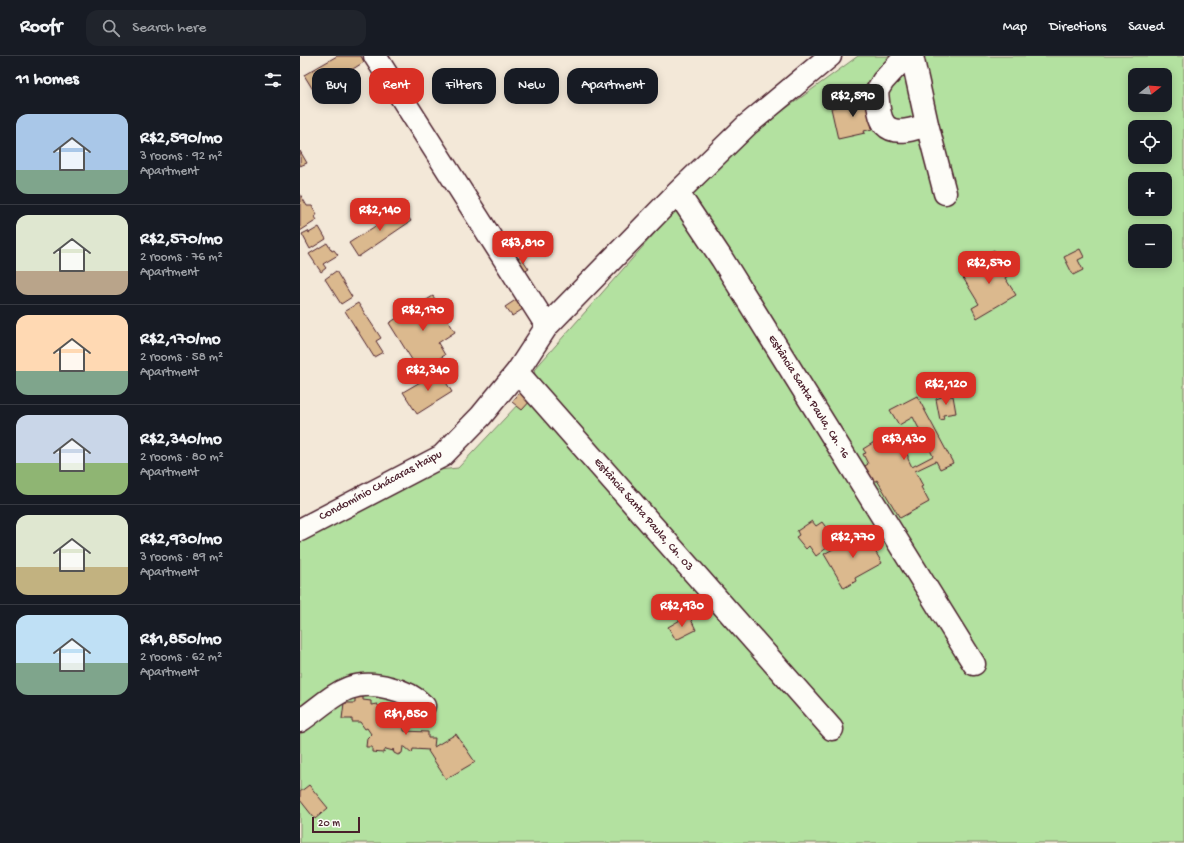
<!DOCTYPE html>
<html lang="en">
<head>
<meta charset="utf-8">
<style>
  body { margin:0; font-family:"Gochi Hand",sans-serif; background:#20242c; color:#f1f3f6; height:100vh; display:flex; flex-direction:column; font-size:15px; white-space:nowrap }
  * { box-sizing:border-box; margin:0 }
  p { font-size:13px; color:#9ea1a6 }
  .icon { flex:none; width:22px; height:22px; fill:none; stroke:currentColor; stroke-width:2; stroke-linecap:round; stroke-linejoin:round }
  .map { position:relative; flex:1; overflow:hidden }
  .details { display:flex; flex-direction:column; background:#171b24; width:300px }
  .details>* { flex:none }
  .top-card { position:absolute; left:12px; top:12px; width:380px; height:36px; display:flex; gap:8px }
  .needle { width:26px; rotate:73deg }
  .controls { position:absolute; left:828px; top:12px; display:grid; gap:8px }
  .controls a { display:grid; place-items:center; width:44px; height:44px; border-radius:8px; background:#171b24; box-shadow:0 2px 10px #0003; font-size:20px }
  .scale { position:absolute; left:12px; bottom:10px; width:48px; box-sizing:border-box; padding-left:4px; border:2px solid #4a1f2b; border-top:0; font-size:11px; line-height:14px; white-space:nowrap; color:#4a1f2b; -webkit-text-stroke:3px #fdfcf7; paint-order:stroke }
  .price { position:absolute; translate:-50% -34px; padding:0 9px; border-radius:8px; background:#d93025; color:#fff; font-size:13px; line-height:26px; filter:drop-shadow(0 1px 2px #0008) }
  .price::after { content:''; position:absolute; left:50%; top:24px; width:12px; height:9px; margin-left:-6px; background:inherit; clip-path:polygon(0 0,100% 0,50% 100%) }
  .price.selected { background:#222; color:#fff }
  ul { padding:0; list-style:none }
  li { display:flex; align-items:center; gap:12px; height:100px; padding:0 16px }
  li+li { border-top:1px solid #363941 }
  li span { display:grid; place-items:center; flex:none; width:112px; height:80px; border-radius:12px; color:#555 }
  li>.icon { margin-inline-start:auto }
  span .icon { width:48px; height:48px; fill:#fffc; stroke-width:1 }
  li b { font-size:17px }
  h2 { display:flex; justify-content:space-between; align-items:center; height:48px; padding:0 16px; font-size:17px }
  .chip { padding:0 14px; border-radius:12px; background:#171b24; box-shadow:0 2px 10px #0003; font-size:14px; line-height:36px }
  .chip.selected { background:#d93025; color:#fff }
  header { display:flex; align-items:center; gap:24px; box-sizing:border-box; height:56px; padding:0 20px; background:#171b24; border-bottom:1px solid #363941 }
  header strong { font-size:19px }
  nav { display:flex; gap:22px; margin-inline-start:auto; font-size:14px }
  .search { width:280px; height:36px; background:#20242c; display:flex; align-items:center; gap:10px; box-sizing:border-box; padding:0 14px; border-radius:12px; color:#9ea1a6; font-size:15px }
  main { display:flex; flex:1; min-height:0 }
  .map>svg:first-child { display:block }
</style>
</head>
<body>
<header>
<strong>Roofr</strong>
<div class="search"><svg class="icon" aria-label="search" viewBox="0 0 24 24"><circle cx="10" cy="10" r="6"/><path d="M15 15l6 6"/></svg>Search here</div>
<nav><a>Map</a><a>Directions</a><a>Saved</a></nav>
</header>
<main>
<section class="details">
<h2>11 homes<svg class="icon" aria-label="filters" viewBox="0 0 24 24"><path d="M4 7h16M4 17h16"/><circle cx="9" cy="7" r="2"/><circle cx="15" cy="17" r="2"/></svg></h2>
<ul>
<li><span style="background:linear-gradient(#a9c7e8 70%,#7fa58c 0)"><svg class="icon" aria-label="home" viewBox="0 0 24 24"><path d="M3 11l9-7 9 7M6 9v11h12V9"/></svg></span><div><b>R$2,590/mo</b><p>3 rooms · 92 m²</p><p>Apartment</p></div></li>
<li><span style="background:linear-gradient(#dfe7d0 70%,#b9a48a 0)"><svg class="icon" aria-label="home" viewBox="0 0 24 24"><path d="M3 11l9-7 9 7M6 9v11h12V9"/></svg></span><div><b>R$2,570/mo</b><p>2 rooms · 76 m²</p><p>Apartment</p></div></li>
<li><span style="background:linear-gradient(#ffd9b3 70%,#7fa58c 0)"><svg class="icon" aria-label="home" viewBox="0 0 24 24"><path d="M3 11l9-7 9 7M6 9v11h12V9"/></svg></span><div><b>R$2,170/mo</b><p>2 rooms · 58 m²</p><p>Apartment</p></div></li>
<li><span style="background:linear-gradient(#c9d6e8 60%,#8fb573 0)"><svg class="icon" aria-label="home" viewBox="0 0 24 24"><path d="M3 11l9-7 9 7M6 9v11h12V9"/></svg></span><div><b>R$2,340/mo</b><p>2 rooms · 80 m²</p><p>Apartment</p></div></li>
<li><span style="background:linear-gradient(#dfe7d0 65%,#c2b280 0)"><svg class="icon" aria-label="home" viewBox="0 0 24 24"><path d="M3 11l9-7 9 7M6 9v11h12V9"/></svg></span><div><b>R$2,930/mo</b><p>3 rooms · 89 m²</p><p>Apartment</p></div></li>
<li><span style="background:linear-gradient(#bfe0f5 60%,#7fa58c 0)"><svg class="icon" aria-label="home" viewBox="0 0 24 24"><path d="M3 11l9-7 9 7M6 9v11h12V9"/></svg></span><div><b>R$1,850/mo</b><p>2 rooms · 62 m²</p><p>Apartment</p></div></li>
</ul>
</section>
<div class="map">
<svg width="884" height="787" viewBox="0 0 884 787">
  <rect width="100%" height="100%" fill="#f3e8d8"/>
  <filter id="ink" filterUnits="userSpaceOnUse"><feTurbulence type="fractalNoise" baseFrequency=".025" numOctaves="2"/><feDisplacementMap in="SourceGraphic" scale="8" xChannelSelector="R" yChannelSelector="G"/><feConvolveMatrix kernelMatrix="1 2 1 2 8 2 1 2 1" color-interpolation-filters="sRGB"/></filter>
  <g filter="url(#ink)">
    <!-- green -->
    <path fill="#b3e1a0" stroke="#7e8066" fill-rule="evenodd" d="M558,0H884V787H0V486L139,414L158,412L237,328L234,314L369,161L444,83ZM835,19H865V49H835ZM835,71H865V101H835ZM835,123H865V153H835ZM835,175H865V205H835Z"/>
    <!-- building -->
    <path fill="#dbb98e" stroke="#4a1f2b" d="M37,0H61L64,6L15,37L4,19Z
      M574,41L572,66H571L572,73L564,75L565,77L538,83L531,52Z
      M0,95L7,107L0,110Z
      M0,138L7,150H12L17,158L15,161L17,164L0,175Z
      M102,152L111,165L58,201L49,187L77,169L74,163L80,158L84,165Z
      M19,171L26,183L10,193L2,178L8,175L9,177Z
      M27,187L32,195L34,194L38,199L23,208L26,212L21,216L9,198Z
      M780,193L784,201L778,204L783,214L773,219L764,201Z
      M694,194L709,219L705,222L716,239L677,262L672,252L679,248L662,220L689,205L685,199Z
      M221,201L229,213L224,216L217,203Z
      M36,215L52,241L41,248L25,223Z
      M133,240L155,276L138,287L145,299L119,315L89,267Z
      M217,243L223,253L212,260L205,251Z
      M58,247L81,282L76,285L83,296L74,301L45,255Z
      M139,315L152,336L117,358L103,336Z
      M222,334L232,343L222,354L212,346Z
      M617,340L653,407L640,413L636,405L615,415L623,430L621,431L629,446L600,462L577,424L570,428L562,412L568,408L563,398L566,397L563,393L576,385L579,390L598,381L608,400V403L612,411L633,400L613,361L599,369L590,354Z
      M644,340H653L656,357L643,359L644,363L640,364L636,343Z
      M512,465L516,470L522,466L536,485L516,500L509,490L506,493L496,481L499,479L497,475Z
      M564,476L582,507L555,522L556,525L544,532L524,498Z
      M389,559L396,574L376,584L368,571Z
      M55,641H63V644L71,645V649L77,648L85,659H87L92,651L94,652L102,644L114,658L104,666V675L128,676V682H135L134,691L156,678L175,706L146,723L128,695L129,694L113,693L112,697L105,691H103L102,697L98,699L94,697L93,693V695L86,693L83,697L72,696V691H66L67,682L71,678L67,672L65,673L60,666H52V663H42L44,647H55Z
      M9,729L28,752L15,763L0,744V736Z"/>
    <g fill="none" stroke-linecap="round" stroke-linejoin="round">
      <!-- minor casing -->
      <g stroke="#4a1f2b" stroke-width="25">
        <path id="minor" d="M75,0L247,270
          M606,0L583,25L577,35C578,44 578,61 585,69C595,80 616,73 627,68
          M612,0L627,68L645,137
          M378,137L422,203L674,608
          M217,316L532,673
          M0,474L142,400L181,360L217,316L247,270L372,142L447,69L530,0
          M0,665C32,643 47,620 90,632C104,635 114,640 124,650"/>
      </g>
      <!-- minor -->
      <use href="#minor" stroke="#fdfcf7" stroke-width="22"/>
    </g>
  </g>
  <g text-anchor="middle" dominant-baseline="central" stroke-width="3" stroke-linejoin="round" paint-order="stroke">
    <!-- street labels -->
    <g font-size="12" fill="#4a1f2b" stroke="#fdfcf7">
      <text transform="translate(508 341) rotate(58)">Estância Santa Paula, Ch. 16</text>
      <text transform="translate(81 430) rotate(-28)">Condomínio Chácaras Itaipu</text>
      <text transform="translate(343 459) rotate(49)">Estância Santa Paula, Ch. 03</text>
    </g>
  </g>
</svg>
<div class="controls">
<a><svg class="needle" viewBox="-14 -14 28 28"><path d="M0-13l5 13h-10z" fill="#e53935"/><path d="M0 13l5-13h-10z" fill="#9ea1a6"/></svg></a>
<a><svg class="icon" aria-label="locate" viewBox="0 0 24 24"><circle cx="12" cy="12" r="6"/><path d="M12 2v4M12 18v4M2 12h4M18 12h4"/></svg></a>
<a>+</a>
<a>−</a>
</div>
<div class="scale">20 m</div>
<b class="price selected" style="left:553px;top:62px">R$2,590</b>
<b class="price" style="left:80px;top:176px">R$2,140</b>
<b class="price" style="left:223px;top:209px">R$3,810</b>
<b class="price" style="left:689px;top:229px">R$2,570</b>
<b class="price" style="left:123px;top:276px">R$2,170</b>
<b class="price" style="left:128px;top:336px">R$2,340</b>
<b class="price" style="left:646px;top:350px">R$2,120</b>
<b class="price" style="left:604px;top:405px">R$3,430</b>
<b class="price" style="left:553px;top:503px">R$2,770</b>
<b class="price" style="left:382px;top:572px">R$2,930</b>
<b class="price" style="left:106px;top:680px">R$1,850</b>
<div class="top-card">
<a class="chip">Buy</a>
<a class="chip selected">Rent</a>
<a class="chip">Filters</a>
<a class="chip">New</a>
<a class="chip">Apartment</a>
</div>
</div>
</main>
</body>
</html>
